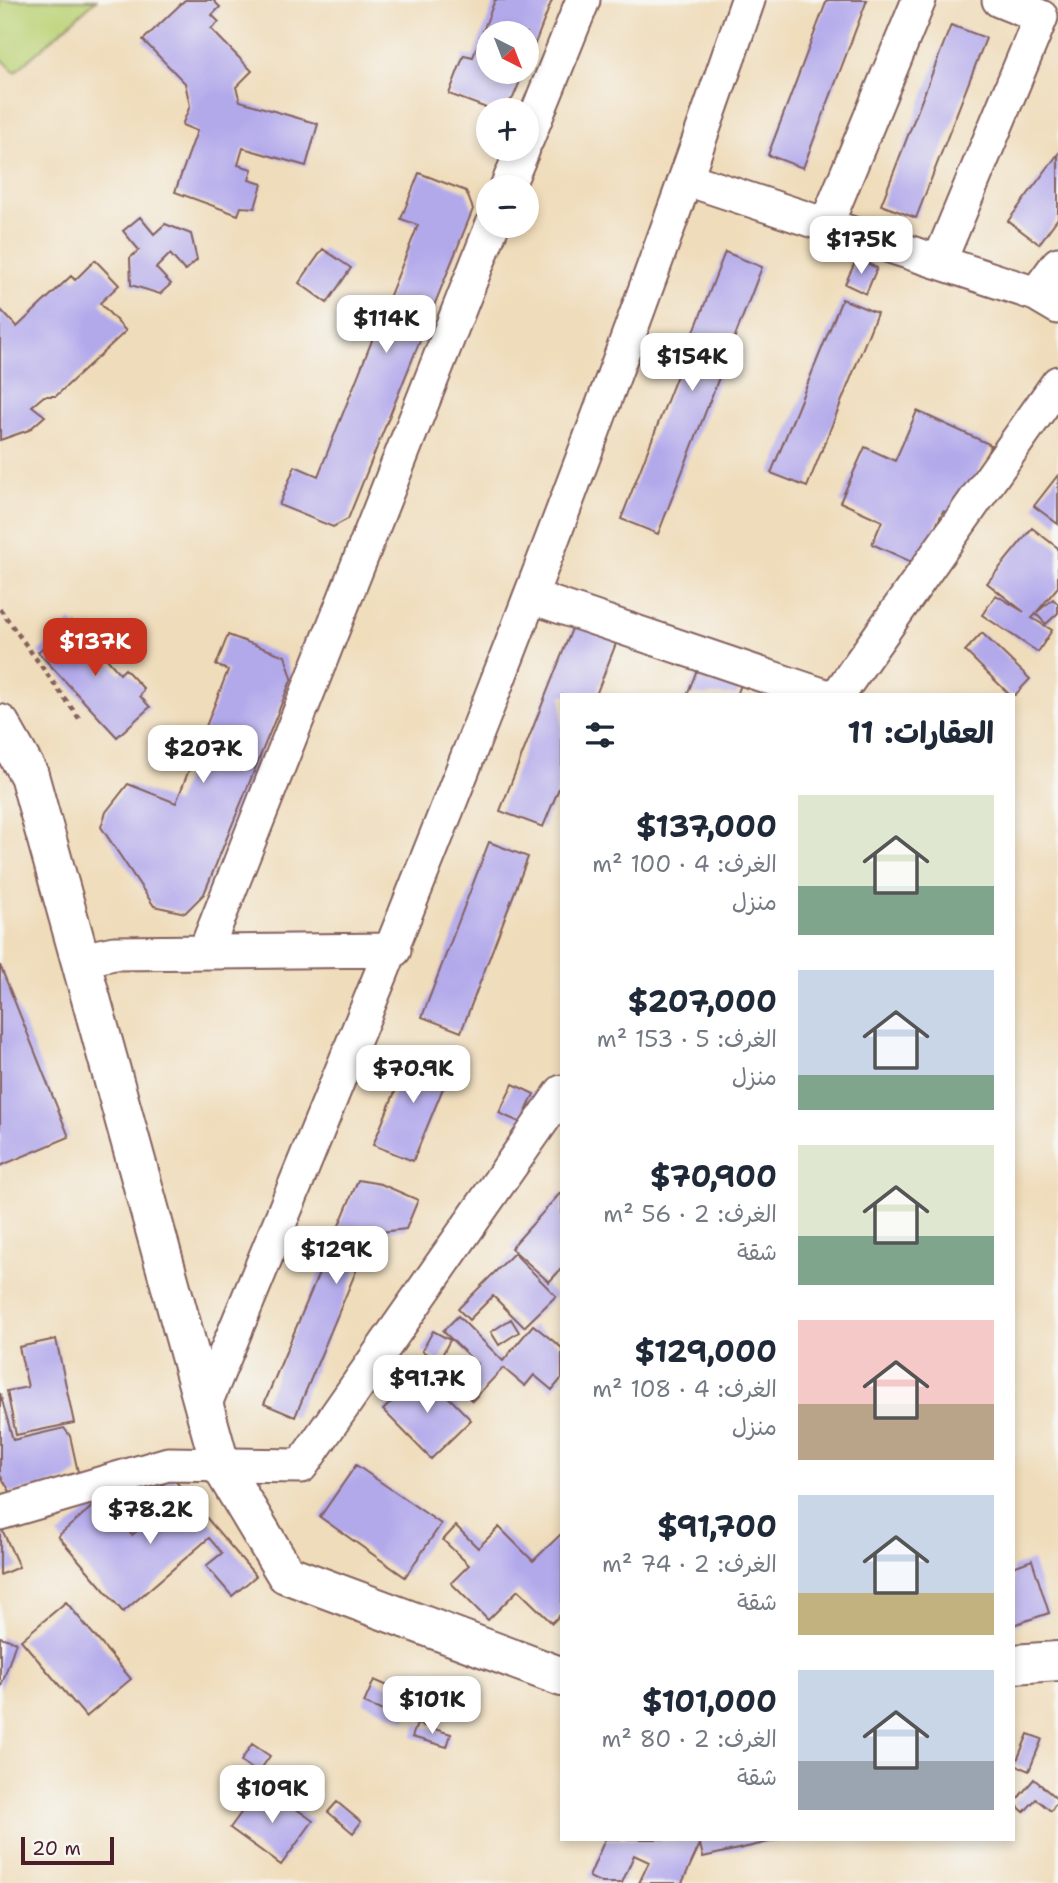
<!DOCTYPE html>
<html lang="ar">
<head>
<meta charset="utf-8">
<style>
  body { margin:0; font-family:"Shantell Sans","Playpen Sans Arabic",sans-serif; background:#f2f2f3; color:#1f2937; direction:rtl; height:100vh; display:flex; flex-direction:column; font-size:26px; white-space:nowrap }
  * { box-sizing:border-box; margin:0 }
  p { font-size:23px; color:#747a83 }
  .icon { flex:none; width:38px; height:38px; fill:none; stroke:currentColor; stroke-width:2; stroke-linecap:round; stroke-linejoin:round }
  .map { position:relative; flex:1; overflow:hidden; direction:ltr }
  .panel { position:absolute; left:560px; top:693px; width:455px; height:1148px; display:flex; flex-direction:column; background:#fff; border-radius:0px; box-shadow:0 4px 10px #0003; direction:rtl }
  .panel>* { flex:none }
  .needle { width:46px; rotate:138deg }
  .buttons { position:absolute; left:476px; top:21px; display:grid; gap:14px }
  .buttons a { display:grid; place-items:center; width:63px; height:63px; border-radius:50%; background:#fff; box-shadow:0 4px 10px #0003; font-size:35px }
  .scale { position:absolute; left:21px; bottom:18px; width:93px; box-sizing:border-box; padding-left:7px; border:4px solid #4a1f2b; border-top:0; font-size:19px; line-height:24px; white-space:nowrap; color:#4a1f2b; -webkit-text-stroke:5px #f6f6f2; paint-order:stroke }
  .price { position:absolute; translate:-50% -60px; padding:0 16px; border-radius:14px; background:#fff; color:#222; font-size:23px; line-height:46px; filter:drop-shadow(0 2px 4px #0008) }
  .price::after { content:''; position:absolute; left:50%; top:42px; width:21px; height:16px; margin-left:-10px; background:inherit; clip-path:polygon(0 0,100% 0,50% 100%) }
  .price.active { background:#c8321e; color:#fff }
  ul { padding:0; list-style:none }
  li { display:flex; align-items:center; gap:21px; height:175px; padding:0 21px }
  li span { display:grid; place-items:center; flex:none; width:196px; height:140px; border-radius:0px; color:#555 }
  li>.icon { margin-inline-start:auto }
  span .icon { width:84px; height:84px; fill:#fffc; stroke-width:1 }
  li b { font-size:30px }
  h2 { display:flex; justify-content:space-between; align-items:center; height:84px; padding:0 21px; font-size:30px }
  .map>svg:first-child { display:block }
</style>
</head>
<body>
<div class="map">
<svg width="1058" height="1883" viewBox="0 0 1058 1883">
  <rect width="100%" height="100%" fill="#f6f6f2"/>
  <filter id="ink" filterUnits="userSpaceOnUse"><feTurbulence type="fractalNoise" baseFrequency=".0143" numOctaves="2"/><feDisplacementMap in="SourceGraphic" scale="14" xChannelSelector="R" yChannelSelector="G"/><feConvolveMatrix kernelMatrix="1 2 1 2 8 2 1 2 1" color-interpolation-filters="sRGB"/></filter>
  <filter id="wash" filterUnits="userSpaceOnUse"><feTurbulence type="fractalNoise" baseFrequency=".00686" numOctaves="4" result="noise"/><feDisplacementMap in="SourceGraphic" scale="28" xChannelSelector="R" yChannelSelector="G"/><feGaussianBlur stdDeviation="1.57" result="paint"/><feColorMatrix in="noise" values="0 0 0 0 0 0 0 0 0 0 0 0 0 0 0 0 0 1.4 0 .05"/><feComposite in="paint" operator="in"/></filter>
  <g filter="url(#wash)">
    <rect width="100%" height="100%" fill="#efdcba"/>
    <!-- green -->
    <path fill="#bcd378" stroke="#837952" stroke-width="2" d="M0,0H96L15,72L0,57Z"/>
    <g id="blocks">
      <!-- building -->
      <path fill="#b2a9eb" d="M185,0H213L220,7L212,15L219,22L211,29L252,71L236,87L240,101L318,124L306,166L243,148L238,165L252,169L249,180L262,184L255,208L241,207L238,215L175,192L197,131L182,125L190,106L185,83L143,40Z
        M495,0H552L527,64V33H488V72H524L513,98L503,107L489,109L449,94L464,55L473,57Z
        M827,0H867L803,168L768,155Z
        M951,25L986,38L916,218L881,205Z
        M1058,154V218L1039,244L1008,221Z
        M419,173L466,191L473,209L348,519L333,527L279,505L295,466L318,476L418,225L401,219Z
        M140,217L154,234L165,224L191,234L197,260L185,271L170,254L156,268L171,284L160,294L131,285L130,258L139,250L123,231Z
        M323,249L351,268L327,303L299,283Z
        M725,252L762,267L658,534L621,519Z
        M857,258L877,268L866,294L845,284Z
        M95,260L119,285L100,303L126,331L56,396H44L32,406L45,416L29,430L0,440V309L17,327L71,276L75,280Z
        M842,299L877,313L807,487L771,473Z
        M917,411L991,445L957,517L943,511L918,565L872,544L882,521L840,502L865,447L895,461Z
        M1058,475V524L1034,506Z
        M1032,528L1058,548V587L1036,613L1053,599L1058,604V613L1046,624L1036,614L1032,618L1052,630L1038,652L982,615L996,595L1024,612L987,583Z
        M577,616L620,633L596,695H562V781L543,827L500,811Z
        M71,621L83,634L91,630L105,646L100,651L120,674L125,669L144,689L140,696L150,707L117,737L38,652Z
        M982,633L1030,679L1015,695H1010L965,651Z
        M228,635L285,656L292,678L204,894L185,913L154,906L101,827L106,812L128,784L176,803L228,670L216,665Z
        M699,665L742,682L737,695H687Z
        M489,842L528,857L461,1032L422,1017Z
        M0,965L69,1137L0,1166Z
        M413,1048L453,1064L413,1161L373,1145Z
        M513,1084L534,1094L521,1123L499,1113Z
        M358,1180L381,1184L418,1200L406,1229L372,1233L295,1417L264,1404Z
        M562,1191V1268L549,1282L511,1248Z
        M514,1253L556,1296L524,1327L493,1296L469,1320L458,1309Z
        M458,1316L503,1361L533,1325L562,1348V1378L552,1390L534,1375L525,1386L503,1368L472,1401L457,1385L477,1364L443,1331Z
        M511,1319L519,1332L499,1345L491,1332Z
        M433,1331L450,1340L439,1361L422,1351Z
        M56,1339L74,1423L16,1435L7,1391L28,1387L19,1347Z
        M423,1371L471,1420L431,1459L383,1410Z
        M0,1393L13,1440L64,1428L70,1436L78,1472L66,1480L11,1493L0,1475Z
        M356,1465L441,1524L405,1577L320,1517Z
        M172,1477L256,1576L232,1596L206,1566L222,1553L209,1538L123,1612L58,1536L101,1499L132,1535L145,1524L133,1510Z
        M0,1525L19,1567L0,1575Z
        M456,1526L478,1548L499,1527L533,1561L562,1533V1613L552,1623L518,1590L488,1620L451,1583L469,1565L443,1540Z
        M1032,1560L1049,1613L1013,1625V1567Z
        M66,1602L131,1679L86,1717L21,1640Z
        M0,1637L16,1642L0,1690Z
        M374,1680L416,1698L406,1721L364,1703Z
        M417,1724L451,1734L447,1747L412,1737Z
        M1028,1734L1042,1739L1029,1771L1015,1765Z
        M252,1744L270,1756L258,1773L241,1761Z
        M1034,1779L1058,1800L1051,1811L1036,1799L1024,1812L1014,1803Z
        M262,1784L313,1821L281,1865L230,1828Z
        M337,1802L361,1822L353,1833L328,1812Z
        M605,1839H778V1840L703,1857L700,1844L682,1883H639L649,1862L634,1855L622,1883H602L589,1877Z"/>
    </g>
  </g>
  <g filter="url(#ink)">
    <use href="#blocks" fill-opacity="0" stroke="#84615d" stroke-width="2"/>
    <g fill="none" stroke-linecap="round" stroke-linejoin="round">
      <!-- street casing -->
      <g stroke="#84615d" stroke-width="37">
        <path id="street" d="M527,139L583,0
          M687,179L826,225L919,0
          M507,187L523,149
          M826,225L1036,294L1058,307
          M939,262L1041,17L999,0
          M1036,294L1058,264
          M532,597L822,695
          M838,695L1058,383
          M205,952L492,226
          M81,960L114,953L394,950
          M204,1406C397,941 585,476 748,0
          M0,1513L168,1464L301,1466L562,1092"/>
      </g>
      <!-- secondary casing -->
      <g stroke="#84615d" stroke-width="42">
        <path id="secondary" d="M0,724L29,775L220,1464L286,1574L562,1677
          M1013,1664L1058,1661"/>
      </g>
      <!-- path -->
      <path stroke="#84615d" stroke-width="4.5" stroke-dasharray="5 5" stroke-linecap="butt" d="M0,609L81,721"/>
      <!-- street -->
      <use href="#street" stroke="#fff" stroke-width="33"/>
      <!-- secondary -->
      <use href="#secondary" stroke="#fff" stroke-width="38"/>
    </g>
  </g>
</svg>
<div class="buttons">
<a><svg class="needle" viewBox="-14 -14 28 28"><path d="M0-13l5 13h-10z" fill="#e53935"/><path d="M0 13l5-13h-10z" fill="#747a83"/></svg></a>
<a>+</a>
<a>−</a>
</div>
<div class="scale">20 m</div>
<b class="price" style="left:861px;top:276px">$175K</b>
<b class="price" style="left:386px;top:355px">$114K</b>
<b class="price" style="left:692px;top:393px">$154K</b>
<b class="price active" style="left:95px;top:678px">$137K</b>
<b class="price" style="left:203px;top:785px">$207K</b>
<b class="price" style="left:413px;top:1105px">$70.9K</b>
<b class="price" style="left:336px;top:1286px">$129K</b>
<b class="price" style="left:427px;top:1415px">$91.7K</b>
<b class="price" style="left:150px;top:1546px">$78.2K</b>
<b class="price" style="left:432px;top:1736px">$101K</b>
<b class="price" style="left:272px;top:1825px">$109K</b>
<section class="panel">
<h2>العقارات: 11<svg class="icon" aria-label="filters" viewBox="0 0 24 24"><path d="M4 7h16M4 17h16"/><circle cx="9" cy="7" r="2"/><circle cx="15" cy="17" r="2"/></svg></h2>
<ul>
<li><span style="background:linear-gradient(#dfe7d0 65%,#7fa58c 0)"><svg class="icon" aria-label="home" viewBox="0 0 24 24"><path d="M3 11l9-7 9 7M6 9v11h12V9"/></svg></span><div><b>$137,000</b><p>الغرف: 4 · 100 m²</p><p>منزل</p></div></li>
<li><span style="background:linear-gradient(#c9d6e8 75%,#7fa58c 0)"><svg class="icon" aria-label="home" viewBox="0 0 24 24"><path d="M3 11l9-7 9 7M6 9v11h12V9"/></svg></span><div><b>$207,000</b><p>الغرف: 5 · 153 m²</p><p>منزل</p></div></li>
<li><span style="background:linear-gradient(#dfe7d0 65%,#7fa58c 0)"><svg class="icon" aria-label="home" viewBox="0 0 24 24"><path d="M3 11l9-7 9 7M6 9v11h12V9"/></svg></span><div><b>$70,900</b><p>الغرف: 2 · 56 m²</p><p>شقة</p></div></li>
<li><span style="background:linear-gradient(#f6c9c9 60%,#b9a48a 0)"><svg class="icon" aria-label="home" viewBox="0 0 24 24"><path d="M3 11l9-7 9 7M6 9v11h12V9"/></svg></span><div><b>$129,000</b><p>الغرف: 4 · 108 m²</p><p>منزل</p></div></li>
<li><span style="background:linear-gradient(#c9d6e8 70%,#c2b280 0)"><svg class="icon" aria-label="home" viewBox="0 0 24 24"><path d="M3 11l9-7 9 7M6 9v11h12V9"/></svg></span><div><b>$91,700</b><p>الغرف: 2 · 74 m²</p><p>شقة</p></div></li>
<li><span style="background:linear-gradient(#c9d6e8 65%,#9aa5b1 0)"><svg class="icon" aria-label="home" viewBox="0 0 24 24"><path d="M3 11l9-7 9 7M6 9v11h12V9"/></svg></span><div><b>$101,000</b><p>الغرف: 2 · 80 m²</p><p>شقة</p></div></li>
</ul>
</section>
</div>
</body>
</html>
